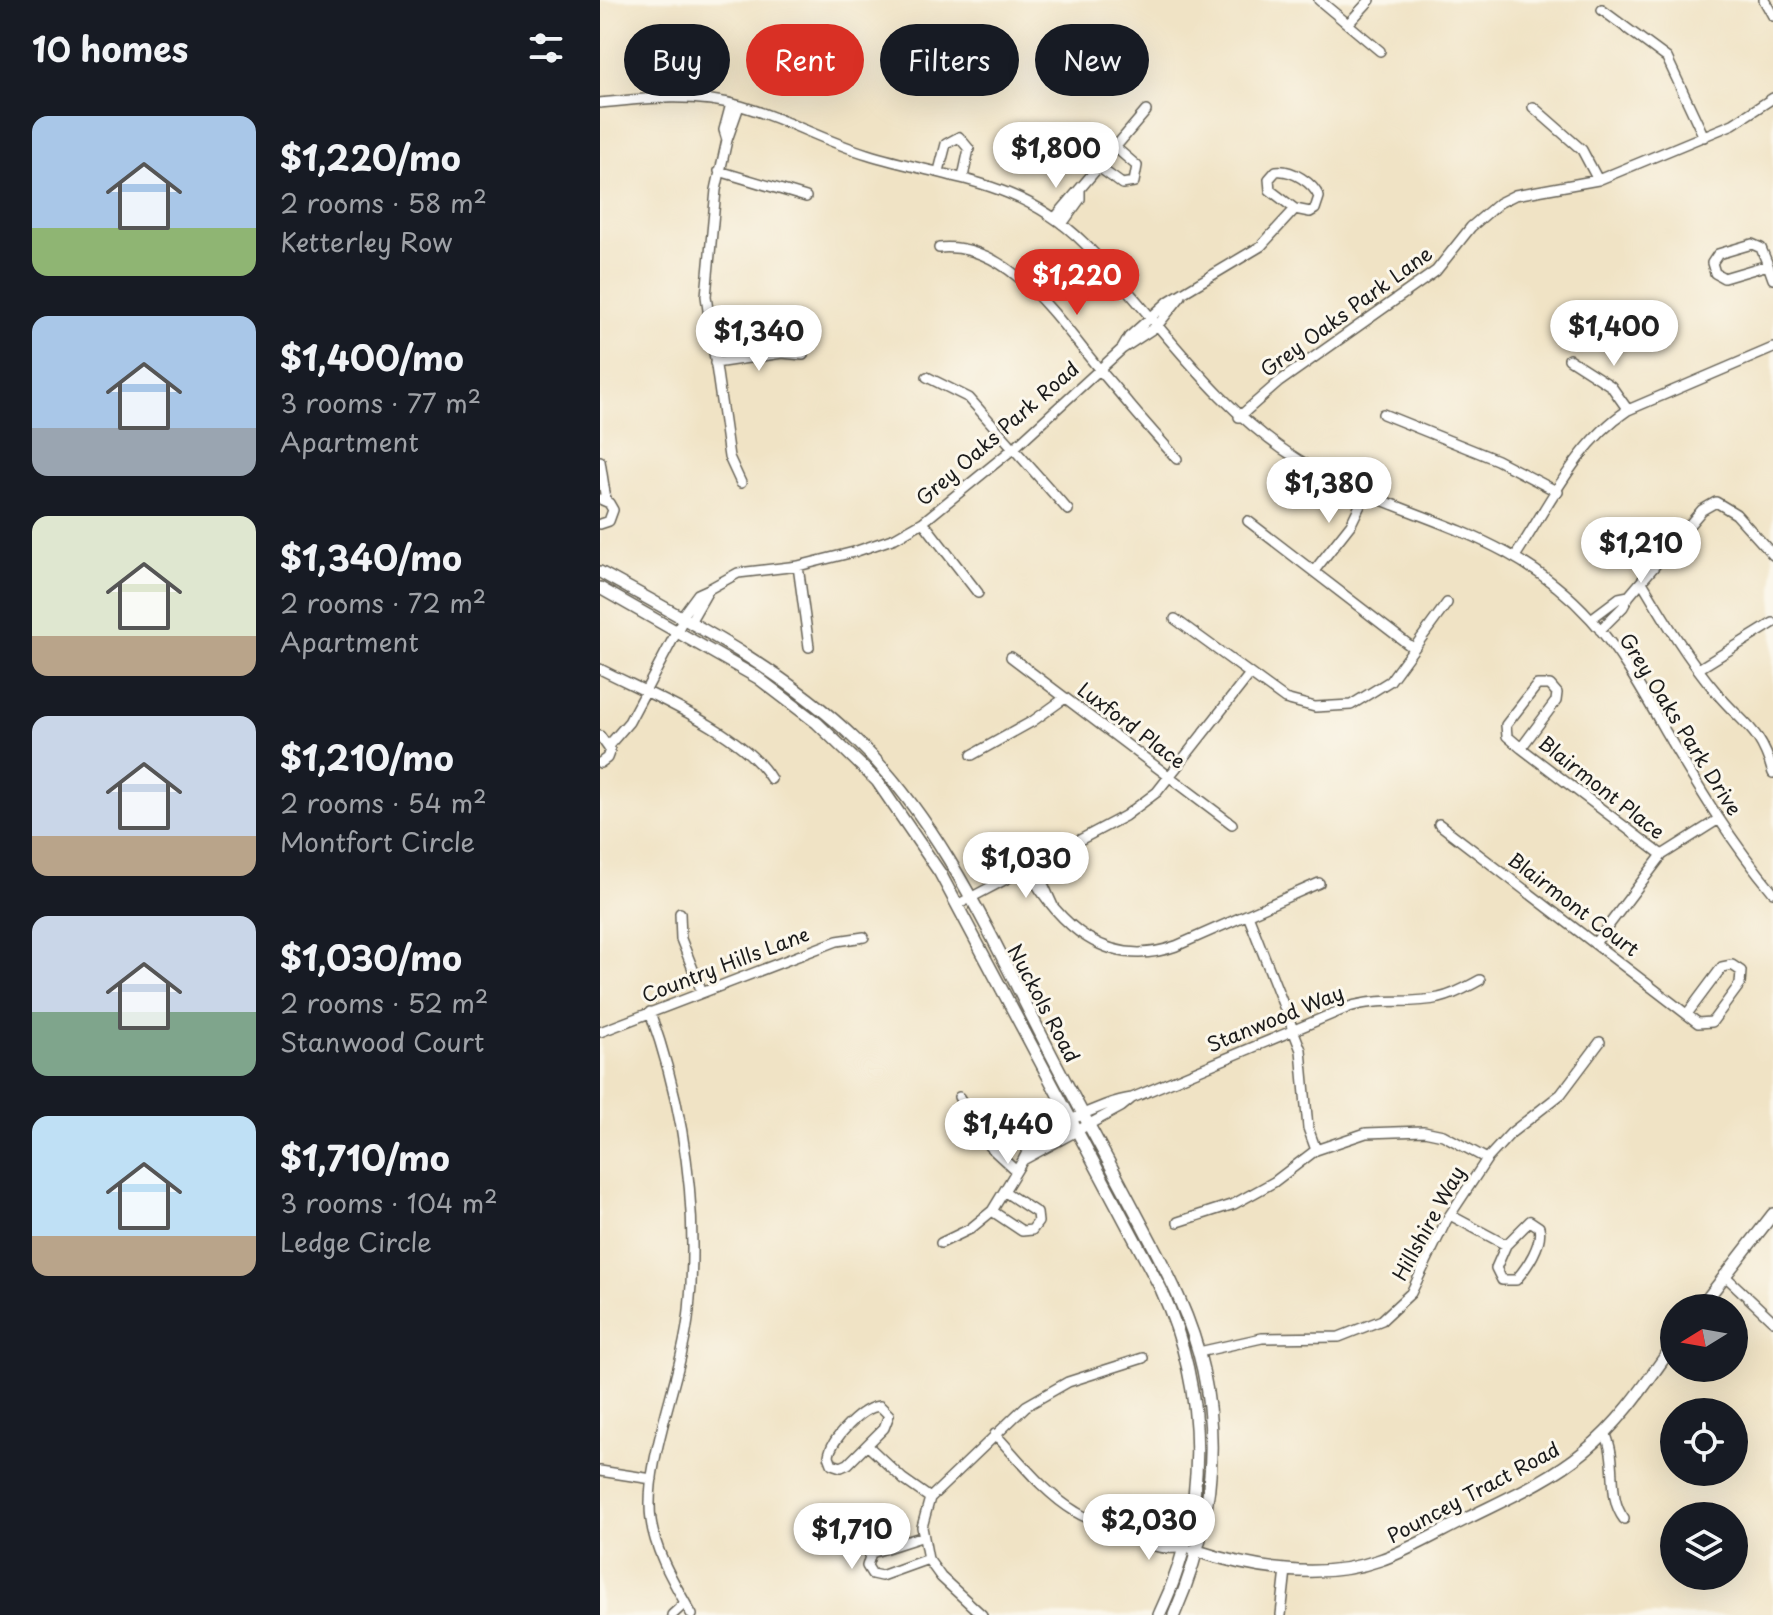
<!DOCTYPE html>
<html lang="en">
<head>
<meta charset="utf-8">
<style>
  body { margin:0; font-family:"Playpen Sans",sans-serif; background:#20242c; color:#f1f3f6; height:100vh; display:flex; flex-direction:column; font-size:30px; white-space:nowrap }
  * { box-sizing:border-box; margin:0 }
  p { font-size:26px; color:#9ea1a6 }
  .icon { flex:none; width:44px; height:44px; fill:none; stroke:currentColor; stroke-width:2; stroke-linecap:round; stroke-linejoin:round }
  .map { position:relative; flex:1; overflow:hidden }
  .sheet { display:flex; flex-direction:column; background:#171b24; width:600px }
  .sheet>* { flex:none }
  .guide { position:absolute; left:24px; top:24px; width:760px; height:72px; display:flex; gap:16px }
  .needle { width:52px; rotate:259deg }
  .tools { position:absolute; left:1060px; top:1294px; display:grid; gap:16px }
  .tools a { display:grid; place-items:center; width:88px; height:88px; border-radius:50%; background:#171b24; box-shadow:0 8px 32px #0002; font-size:40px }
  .price { position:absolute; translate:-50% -68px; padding:0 18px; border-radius:28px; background:#fff; color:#222; font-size:26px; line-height:52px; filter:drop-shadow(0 2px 4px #0008) }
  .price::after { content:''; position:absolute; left:50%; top:48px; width:24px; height:18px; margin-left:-12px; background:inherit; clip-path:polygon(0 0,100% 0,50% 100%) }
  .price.on { background:#d93025; color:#fff }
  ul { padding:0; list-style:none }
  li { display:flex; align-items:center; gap:24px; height:200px; padding:0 32px }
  li span { display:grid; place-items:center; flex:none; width:224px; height:160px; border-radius:16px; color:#555 }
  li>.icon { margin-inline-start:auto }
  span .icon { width:96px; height:96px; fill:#fffc; stroke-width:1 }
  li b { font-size:34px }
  h2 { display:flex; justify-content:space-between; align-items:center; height:96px; padding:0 32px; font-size:34px }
  .pill { padding:0 28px; border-radius:36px; background:#171b24; box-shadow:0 8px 32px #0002; font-size:28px; line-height:72px }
  .pill.on { background:#d93025; color:#fff }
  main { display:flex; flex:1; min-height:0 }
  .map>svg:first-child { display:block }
</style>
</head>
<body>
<main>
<section class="sheet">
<h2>10 homes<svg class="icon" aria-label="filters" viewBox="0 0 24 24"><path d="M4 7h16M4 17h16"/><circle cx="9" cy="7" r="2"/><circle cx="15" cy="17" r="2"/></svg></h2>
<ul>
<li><span style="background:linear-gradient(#a9c7e8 70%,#8fb573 0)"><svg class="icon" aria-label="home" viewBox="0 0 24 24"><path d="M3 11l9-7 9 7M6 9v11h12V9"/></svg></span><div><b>$1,220/mo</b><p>2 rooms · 58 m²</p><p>Ketterley Row</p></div></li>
<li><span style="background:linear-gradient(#a9c7e8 70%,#9aa5b1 0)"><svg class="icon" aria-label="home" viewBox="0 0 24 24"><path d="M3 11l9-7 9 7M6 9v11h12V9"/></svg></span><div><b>$1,400/mo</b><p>3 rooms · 77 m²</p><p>Apartment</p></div></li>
<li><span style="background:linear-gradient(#dfe7d0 75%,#b9a48a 0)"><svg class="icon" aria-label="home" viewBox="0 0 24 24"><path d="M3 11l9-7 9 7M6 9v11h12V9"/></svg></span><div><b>$1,340/mo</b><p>2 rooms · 72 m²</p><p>Apartment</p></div></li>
<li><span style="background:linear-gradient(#c9d6e8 75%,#b9a48a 0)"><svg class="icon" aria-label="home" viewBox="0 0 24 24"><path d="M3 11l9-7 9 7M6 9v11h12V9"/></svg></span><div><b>$1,210/mo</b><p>2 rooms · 54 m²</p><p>Montfort Circle</p></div></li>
<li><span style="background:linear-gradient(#c9d6e8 60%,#7fa58c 0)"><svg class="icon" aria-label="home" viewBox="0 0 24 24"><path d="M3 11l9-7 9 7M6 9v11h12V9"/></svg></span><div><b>$1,030/mo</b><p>2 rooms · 52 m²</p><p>Stanwood Court</p></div></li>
<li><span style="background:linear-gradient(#bfe0f5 75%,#b9a48a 0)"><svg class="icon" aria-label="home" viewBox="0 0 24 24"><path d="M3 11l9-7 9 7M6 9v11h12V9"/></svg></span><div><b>$1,710/mo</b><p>3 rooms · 104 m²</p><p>Ledge Circle</p></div></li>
</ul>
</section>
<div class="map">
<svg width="1173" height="1615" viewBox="0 0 1173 1615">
  <rect width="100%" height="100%" fill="#fbf7ec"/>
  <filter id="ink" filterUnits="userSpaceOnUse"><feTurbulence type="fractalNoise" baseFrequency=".0125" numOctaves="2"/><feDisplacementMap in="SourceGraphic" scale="16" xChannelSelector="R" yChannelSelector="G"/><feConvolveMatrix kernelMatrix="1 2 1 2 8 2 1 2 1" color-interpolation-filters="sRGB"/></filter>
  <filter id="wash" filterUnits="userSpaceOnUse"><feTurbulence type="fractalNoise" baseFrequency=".006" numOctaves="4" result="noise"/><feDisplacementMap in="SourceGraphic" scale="32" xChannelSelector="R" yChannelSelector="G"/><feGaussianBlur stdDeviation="1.8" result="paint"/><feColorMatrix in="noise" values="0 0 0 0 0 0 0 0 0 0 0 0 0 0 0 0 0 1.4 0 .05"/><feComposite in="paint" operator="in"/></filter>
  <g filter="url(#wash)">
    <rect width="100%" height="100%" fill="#f0e3c5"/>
  </g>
  <g filter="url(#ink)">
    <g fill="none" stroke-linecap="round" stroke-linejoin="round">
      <!-- minor casing -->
      <g stroke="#666257" stroke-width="12">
        <path id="minor" d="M719,0L780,51
          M1164,0L1173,16
          M1002,10L1067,58L1104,137
          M748,24L770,0
          M0,103C48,98 94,93 141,106C184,118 224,141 267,154C348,179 419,179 484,243C557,316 610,405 699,460C801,522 905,524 991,619C1021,652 1043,692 1065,731C1098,787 1131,842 1173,892
          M131,104L124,130L127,140L139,106
          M933,107L982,150L998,180
          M127,140L116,190L106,296L129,457L141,483
          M500,168L522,184L534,182L537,166L516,148
          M119,171L206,197
          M339,171L346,144L359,137L369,149L363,177
          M455,218L546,111
          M462,224L480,199V191
          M1152,244L1161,248L1168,265L1124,278L1115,273L1112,263L1118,254Z
          M339,248C410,241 460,323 500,370C525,400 551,430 577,459
          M1168,265L1173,279
          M581,296L557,326L522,349L529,337L569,301L661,246L695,209L710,212L715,209L719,197C713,183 692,169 676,171L669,179L670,190L695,209
          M969,359L1011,386L1028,410
          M115,363L182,353L203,355
          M327,377L369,398L468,510
          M783,414L897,460L958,492
          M639,417L679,382L836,271L871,227L899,203L915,195L998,180L1133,124L1173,98
          M0,461L6,500
          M0,499L9,503L13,510L9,521L0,524
          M648,521L813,648
          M323,522L378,593
          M916,555C949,505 977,443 1028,410L1173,348
          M198,566L209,647
          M714,571L751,524L766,493
          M1042,582C1064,619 1088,659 1116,692C1143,725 1160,727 1173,773
          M109,589L138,573L198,566L254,552L295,538L323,522L414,448L522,349
          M1029,596L1102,510L1116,502L1136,514L1173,555
          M81,617L98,594L109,589L90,622
          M575,619L685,699L715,707L751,705L790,681L847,603
          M991,619L1019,598L1029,596L1023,607L1000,630
          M411,657L632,824
          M1100,668L1173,623
          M0,669C49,694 143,732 171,779
          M0,736L10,750L7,758L0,763
          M9,745L29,722L84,618
          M921,748L907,736L906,725L937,685H950L957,693L956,701L921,748L1062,855
          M372,755L433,721L465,698
          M839,824L1098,1023L1112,1022L1140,984L1141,971L1132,965L1122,967L1087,1014
          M434,864L453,906
          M427,868C458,924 507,971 576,946L719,883
          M357,905L525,816L557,792L650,674
          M80,913L81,939L102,992
          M648,915L701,1050L708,1128L716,1150
          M996,942L1062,855L1119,819
          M50,1012C85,1110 99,1207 89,1311C83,1375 43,1462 51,1520C55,1553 76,1586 92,1615
          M0,1032L237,941L264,937
          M359,1097L389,1146L415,1170
          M532,1098L749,1007C779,997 809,1005 839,998C854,995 867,987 880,980
          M532,1098L521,1107L423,1160C434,1133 504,1101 532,1098Z
          M392,1211L422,1231L432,1230L438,1222L437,1213L405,1192
          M850,1215L906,1245L896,1268L902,1280H916C927,1267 943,1244 939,1227L930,1221L906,1245
          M578,1222L634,1204L674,1182L716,1150L766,1133L824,1131L843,1135L887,1159
          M341,1243L370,1229L392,1211L423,1160
          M1124,1275L1173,1321
          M599,1352L662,1338L739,1337L782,1320L811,1293L846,1221L887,1159L911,1133L961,1094L1000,1042
          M280,1406L289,1415L284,1428L248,1464L241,1467L232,1464L229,1456C231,1439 262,1407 280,1406Z
          M1005,1433C1019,1462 1006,1496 1024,1519
          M395,1434C420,1461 444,1493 476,1512C490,1521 507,1524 522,1531C546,1542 557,1552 586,1547
          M267,1445L303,1479L330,1498
          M0,1471L52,1479
          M523,1531C544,1528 569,1534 586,1547
          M321,1537L271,1553L267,1566L272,1574L281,1576L328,1559
          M72,1615L85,1603
          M382,1615L341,1577L328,1559L322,1527L330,1498L426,1406L468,1382L543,1358
          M681,1615L686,1570"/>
      </g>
      <!-- major casing -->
      <g stroke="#666257" stroke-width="14">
        <path id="major" d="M0,572C90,622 183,669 257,741C351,832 401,961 462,1075C487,1122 513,1169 538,1217C564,1266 591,1314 603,1370C621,1454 608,1537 574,1615
          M0,588L158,678L217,723L277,781L340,873L561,1289C609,1394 609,1511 559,1615
          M1100,1308L1173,1214
          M594,1550C652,1569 721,1581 780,1560C810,1550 839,1532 868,1518C908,1498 950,1480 985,1451C1021,1422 1047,1382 1074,1344"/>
      </g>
      <!-- minor -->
      <use href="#minor" stroke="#fff" stroke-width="9"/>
      <!-- major -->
      <use href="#major" stroke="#fff" stroke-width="11"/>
    </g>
  </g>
  <g text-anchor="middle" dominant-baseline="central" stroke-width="6" stroke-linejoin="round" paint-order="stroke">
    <!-- street labels -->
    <g font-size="20" fill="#1c1c1c" stroke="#fbf7ec">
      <text transform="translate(746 311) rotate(-36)">Grey Oaks Park Lane</text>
      <text transform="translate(397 433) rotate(-41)">Grey Oaks Park Road</text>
      <text transform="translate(1081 724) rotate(58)">Grey Oaks Park Drive</text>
      <text transform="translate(532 725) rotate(37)">Luxford Place</text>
      <text transform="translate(1002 787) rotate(38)">Blairmont Place</text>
      <text transform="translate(974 904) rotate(37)">Blairmont Court</text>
      <text transform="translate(125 964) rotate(-21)">Country Hills Lane</text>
      <text transform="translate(444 1003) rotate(62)">Nuckols Road</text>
      <text transform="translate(675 1018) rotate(-22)">Stanwood Way</text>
      <text transform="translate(828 1223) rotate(-61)">Hillshire Way</text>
      <text transform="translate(873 1492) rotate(-28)">Pouncey Tract Road</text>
    </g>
  </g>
</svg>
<div class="tools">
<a><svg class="needle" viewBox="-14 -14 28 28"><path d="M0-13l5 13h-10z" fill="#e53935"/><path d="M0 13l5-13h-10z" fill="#9ea1a6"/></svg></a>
<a><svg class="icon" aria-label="locate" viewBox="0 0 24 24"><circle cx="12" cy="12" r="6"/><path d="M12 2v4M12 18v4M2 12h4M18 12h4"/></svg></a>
<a><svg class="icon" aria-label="layers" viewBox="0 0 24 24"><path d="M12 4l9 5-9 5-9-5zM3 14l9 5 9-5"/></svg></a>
</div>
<b class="price" style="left:456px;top:190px">$1,800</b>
<b class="price on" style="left:477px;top:317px">$1,220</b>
<b class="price" style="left:1014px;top:368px">$1,400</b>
<b class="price" style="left:159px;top:373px">$1,340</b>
<b class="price" style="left:729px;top:525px">$1,380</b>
<b class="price" style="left:1041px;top:585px">$1,210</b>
<b class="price" style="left:426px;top:900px">$1,030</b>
<b class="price" style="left:408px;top:1166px">$1,440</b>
<b class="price" style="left:549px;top:1562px">$2,030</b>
<b class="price" style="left:252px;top:1571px">$1,710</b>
<div class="guide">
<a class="pill">Buy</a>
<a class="pill on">Rent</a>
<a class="pill">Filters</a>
<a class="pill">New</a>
</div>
</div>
</main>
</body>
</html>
